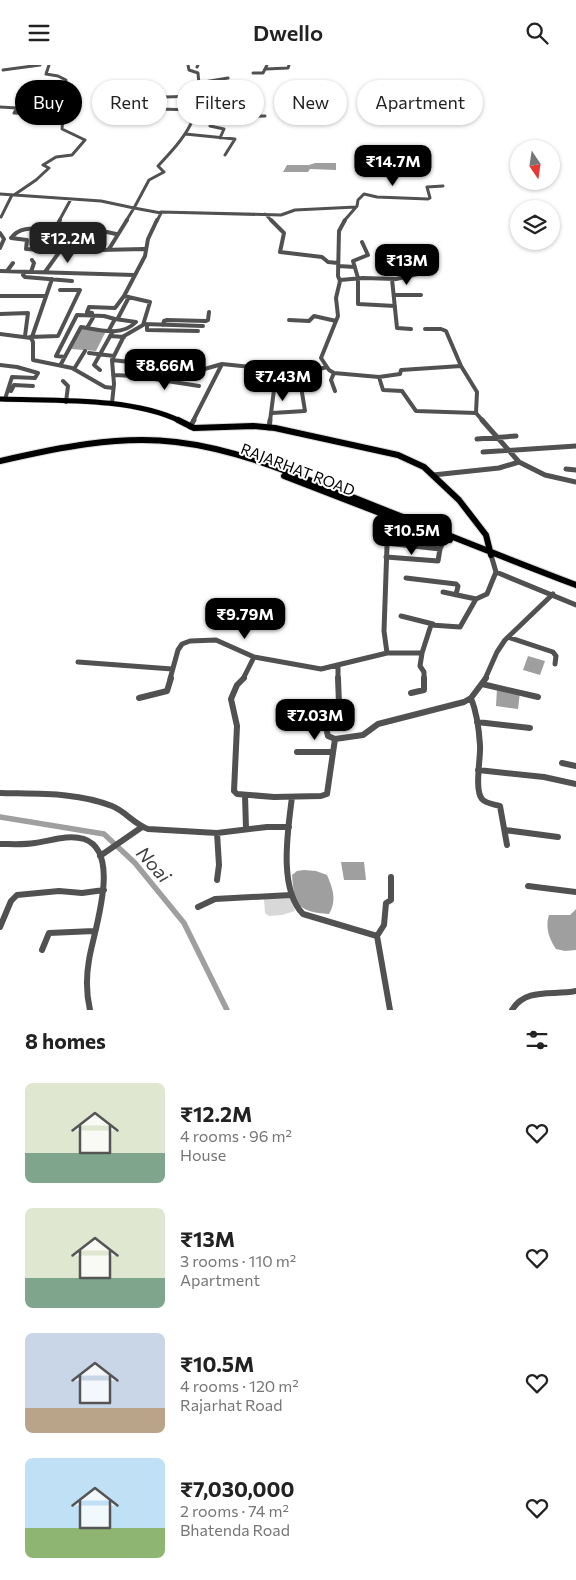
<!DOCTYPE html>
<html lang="en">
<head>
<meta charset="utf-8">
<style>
  body { margin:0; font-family:Commissioner,sans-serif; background:#f2f2f2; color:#222; height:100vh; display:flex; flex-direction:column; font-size:19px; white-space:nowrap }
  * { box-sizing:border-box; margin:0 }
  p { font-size:16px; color:#767676 }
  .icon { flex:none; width:28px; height:28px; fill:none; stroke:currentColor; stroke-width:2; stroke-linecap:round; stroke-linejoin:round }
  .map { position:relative; height:945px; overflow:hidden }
  .sheet { display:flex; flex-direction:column; background:#fff; flex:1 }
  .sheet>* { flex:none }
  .guide { position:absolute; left:15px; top:15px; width:546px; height:45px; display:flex; gap:10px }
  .needle { width:32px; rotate:167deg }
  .tools { position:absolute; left:510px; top:75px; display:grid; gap:10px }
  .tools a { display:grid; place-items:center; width:50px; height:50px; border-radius:50%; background:#fff; box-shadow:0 1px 4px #0004; font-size:25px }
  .price { position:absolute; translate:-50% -42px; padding:0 11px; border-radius:10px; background:#000; color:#fff; font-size:16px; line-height:32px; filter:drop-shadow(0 1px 2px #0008) }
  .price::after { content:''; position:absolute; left:50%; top:30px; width:15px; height:11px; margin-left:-8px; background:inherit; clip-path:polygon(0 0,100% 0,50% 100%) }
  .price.on { background:#222; color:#fff }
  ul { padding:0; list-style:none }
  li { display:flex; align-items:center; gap:15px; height:125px; padding:0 25px }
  li span { display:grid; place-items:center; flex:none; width:140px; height:100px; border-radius:8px; color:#555 }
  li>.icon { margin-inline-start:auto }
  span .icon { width:60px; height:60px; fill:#fffc; stroke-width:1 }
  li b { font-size:21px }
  h2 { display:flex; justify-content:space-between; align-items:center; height:60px; padding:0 25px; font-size:21px }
  .tag { padding:0 18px; border-radius:22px; background:#fff; box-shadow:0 1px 4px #0004; font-size:18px; line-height:45px }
  .tag.on { background:#000; color:#fff }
  header { display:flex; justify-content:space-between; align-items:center; height:65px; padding:0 25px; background:#fff; font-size:22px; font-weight:600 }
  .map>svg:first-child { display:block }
</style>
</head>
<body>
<header><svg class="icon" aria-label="menu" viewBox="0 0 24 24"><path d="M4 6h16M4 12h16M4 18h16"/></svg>Dwello<svg class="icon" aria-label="search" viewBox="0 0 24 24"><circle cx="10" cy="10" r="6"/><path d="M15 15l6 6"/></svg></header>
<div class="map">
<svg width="576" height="945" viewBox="0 0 576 945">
  <rect width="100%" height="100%" fill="#fff"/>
  <!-- green -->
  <path fill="#d8d8d8" d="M290,832L295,846L282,850L269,851L265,848L264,834Z"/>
  <!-- water -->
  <path fill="#9f9f9f" d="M315,98H336V105L310,104L308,107H283L287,100H309Z
    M82,263L106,266L96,286L71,284Z
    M528,591L545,596L540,610L523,605Z
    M497,623L520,627L518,644L496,641Z
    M341,797H364L366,815H344Z
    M304,805L316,806L327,810C333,824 337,835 329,849C298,847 294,840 292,810L297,806Z
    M576,844V885L565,886L556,884C549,874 545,862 549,850H570Z"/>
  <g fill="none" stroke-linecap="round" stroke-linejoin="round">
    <!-- canal -->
    <path stroke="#9f9f9f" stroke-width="5.5" d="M0,752L104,769L135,798L184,858L227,945"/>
    <!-- major-far1 casing -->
    <g stroke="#dbdbdb" stroke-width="6">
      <path id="major-far1" d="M0,334C55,336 131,332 180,356"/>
    </g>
    <!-- major casing -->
    <g stroke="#dbdbdb" stroke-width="8">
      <path id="major" d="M178,355L194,363L253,361L275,363L398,390L424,402L459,435L486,470L491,490
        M0,396C57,383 117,370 176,377C237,384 294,409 350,431C425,461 500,491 576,520
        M284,411L450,475"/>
    </g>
    <!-- minor-far3 -->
    <path stroke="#515151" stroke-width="3" d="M197,2L198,0
      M266,4L288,3L289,0
      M3,5L40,0
      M253,8H263L267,0
      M198,18L228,13
      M155,24L153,28H158L160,32
      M199,30L232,32L233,35
      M131,33L199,31
      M197,39L238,38L239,46
      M0,42L17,43L14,48L62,50
      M122,43L195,45
      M194,52L265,51
      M210,61L224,64L220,73
      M185,69L235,74L225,90
      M0,129L101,136L134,143L126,156
      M14,130L36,115L49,103L43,100L56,92L72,90L85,75L62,64L66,15L58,11L46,9L49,0
      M161,147L281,150L295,145L356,142
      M265,149L272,156
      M1,152L12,130
      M59,156L71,134
      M157,156L161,148L134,143L149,115L164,107L158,101C186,71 203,52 198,8L189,5L188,0
      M344,156L357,141L358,135L364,129L377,132L428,134L430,133L427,122L443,121"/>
    <!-- minor-far2 -->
    <path stroke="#515151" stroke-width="4" d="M60,155L55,164C39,165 22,159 11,173L27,175L26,184L58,186L144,184
      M271,155L284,168L280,187L322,192L328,197L338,198
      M345,155L339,166L338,211L340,216L336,233L338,251L321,293L329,305L334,308L379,312L383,325L402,326L416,346L476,348L483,356
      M57,162L89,163L116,169
      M0,168L4,174L0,183
      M362,177L368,190L353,196L358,213V239L395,241
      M109,184L127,155
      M338,201L355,202
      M0,206L134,210
      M7,206L13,198
      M24,207L23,210L25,212L72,216
      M31,207L34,198L32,195
      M45,207L60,186
      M392,214L397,263L411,264
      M340,215L363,213L396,214L431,206
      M394,230H421
      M0,231H45
      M92,248L87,247L89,242L115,243L124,231
      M0,249L28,248L25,271
      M118,253L129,232
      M289,255L309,256L314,251L336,256
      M144,259L203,261
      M147,259V265L198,266
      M163,260L164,256L167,255L206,256L208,255L209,247
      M87,263L94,251
      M425,264H441L446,266L461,301L477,327L476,348
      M0,269L31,273L33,277V295L72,303L105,322L113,323
      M110,271L124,272
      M30,272L58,271L80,225H60
      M32,272L52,214
      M89,288L114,291
      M65,292L56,291L77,250L104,251L115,254L109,265
      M112,295L201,305L222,299L260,303L270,308L299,309
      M61,299L81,262C99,265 122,272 136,257L115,254
      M0,300L17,302L38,308L35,313L12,312L5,334
      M74,304L85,286
      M100,305L94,300L113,266
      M334,308L331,315L335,326
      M113,310L136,311L145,299
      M135,311L199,321
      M379,312L400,309L401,305L461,301
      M63,316L68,321L66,337
      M176,317L189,304
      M11,326L14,320L33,321
      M112,338L114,319L112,295L124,271L143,260L150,237L124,231L145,191L148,174L157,155
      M272,348L305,346L299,309L327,302
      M193,356L222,299
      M270,356L275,317H300"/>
    <!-- minor-far1 -->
    <path stroke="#515151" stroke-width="5" d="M190,362L194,355
      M269,363L270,355
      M477,374L516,371
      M483,387L576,381
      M519,397L545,410L576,417
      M566,404L576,405
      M433,410L499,403L519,397L482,355
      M388,452L384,566L387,588H422L431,560L460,562L476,534L487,529L496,507L491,490
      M386,478L440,484
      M386,492L438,496L440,484L446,471
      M496,507L576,540
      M406,513L456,519L458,521L456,530
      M443,527L476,534
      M401,551L433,559
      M508,572L553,587L556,591L555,599
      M422,588L420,601L424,607V614
      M78,597L172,604
      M338,601V614
      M170,614L178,585L182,579L190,576L216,575L254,592L321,604L387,588
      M243,614L254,592
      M485,614L497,587L505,575L553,529"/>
    <!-- minor -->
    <path stroke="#515151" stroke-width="6" d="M244,613L237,620L231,634L237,661L234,726L237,729L274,732L321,731L327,729L335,674L363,670L378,659L464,637L471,633L486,613
      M482,619L538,632
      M411,628L424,625V613
      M139,633L167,626L171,613
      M471,633C477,648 479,664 480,680C481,692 474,725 482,734C486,739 494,739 500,741L507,780
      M477,657L530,663
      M335,674L328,671C324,659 329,646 339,639L338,613
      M297,687H333
      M562,698L576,701
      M478,705L544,712L576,719
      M0,728C37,729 77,727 112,741C125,746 134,759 148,764L217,768L267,762H289
      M245,730L246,764
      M292,732C288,765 278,823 303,849L377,871L390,945
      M505,765L558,772
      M217,768L219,800L217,815
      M0,779C11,779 23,780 35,778C50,776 68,769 84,774C123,787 93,868 89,895C86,912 86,928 90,945
      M100,791L142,762
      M528,821L576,827
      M198,842L215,834L291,830
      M0,862L11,836L17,830L59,826L82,828L104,825
      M377,871L384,860L386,838L391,835V812
      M42,885L49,868L94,866
      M512,945C526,922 553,931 576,926"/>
    <!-- major-far1 -->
    <use href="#major-far1" stroke="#000" stroke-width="5"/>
    <!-- major -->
    <use href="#major" stroke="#000" stroke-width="6"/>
  </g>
  <g text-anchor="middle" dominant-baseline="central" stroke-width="4" stroke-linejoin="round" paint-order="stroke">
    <!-- street labels -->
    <g font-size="15" fill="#000" stroke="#fff">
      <text transform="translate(298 404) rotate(21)">RAJARHAT ROAD</text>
    </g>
    <!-- near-water labels -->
    <g font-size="19" font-style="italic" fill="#404040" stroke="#fff">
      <text transform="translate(154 799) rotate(48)">Noai</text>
    </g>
  </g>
</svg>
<div class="tools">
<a><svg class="needle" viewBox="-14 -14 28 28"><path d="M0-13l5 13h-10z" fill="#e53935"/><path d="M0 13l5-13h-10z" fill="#767676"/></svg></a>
<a><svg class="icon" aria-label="layers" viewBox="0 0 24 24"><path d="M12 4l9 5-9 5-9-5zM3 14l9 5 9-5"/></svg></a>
</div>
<b class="price" style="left:393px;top:122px">₹14.7M</b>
<b class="price on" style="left:68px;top:199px">₹12.2M</b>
<b class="price" style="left:407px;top:221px">₹13M</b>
<b class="price" style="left:165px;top:326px">₹8.66M</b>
<b class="price" style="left:283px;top:337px">₹7.43M</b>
<b class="price" style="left:412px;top:491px">₹10.5M</b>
<b class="price" style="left:245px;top:575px">₹9.79M</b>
<b class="price" style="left:315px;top:676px">₹7.03M</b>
<div class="guide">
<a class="tag on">Buy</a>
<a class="tag">Rent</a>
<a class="tag">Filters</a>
<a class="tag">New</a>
<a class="tag">Apartment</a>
</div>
</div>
<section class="sheet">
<h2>8 homes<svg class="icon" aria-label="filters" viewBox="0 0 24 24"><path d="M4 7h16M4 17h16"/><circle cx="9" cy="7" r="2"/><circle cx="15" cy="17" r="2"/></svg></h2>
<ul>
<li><span style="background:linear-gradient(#dfe7d0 70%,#7fa58c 0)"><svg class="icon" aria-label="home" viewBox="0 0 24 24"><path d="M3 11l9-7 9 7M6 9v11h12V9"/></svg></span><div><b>₹12.2M</b><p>4 rooms · 96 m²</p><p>House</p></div><svg class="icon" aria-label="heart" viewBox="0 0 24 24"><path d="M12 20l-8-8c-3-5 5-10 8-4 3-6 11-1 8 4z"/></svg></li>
<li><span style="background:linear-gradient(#dfe7d0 70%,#7fa58c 0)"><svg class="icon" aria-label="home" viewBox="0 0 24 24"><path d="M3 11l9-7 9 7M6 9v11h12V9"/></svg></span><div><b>₹13M</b><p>3 rooms · 110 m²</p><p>Apartment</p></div><svg class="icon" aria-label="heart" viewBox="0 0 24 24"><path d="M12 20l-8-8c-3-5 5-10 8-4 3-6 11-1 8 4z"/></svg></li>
<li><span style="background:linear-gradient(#c9d6e8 75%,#b9a48a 0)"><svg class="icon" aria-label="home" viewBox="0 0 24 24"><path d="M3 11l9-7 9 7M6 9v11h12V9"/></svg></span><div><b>₹10.5M</b><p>4 rooms · 120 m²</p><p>Rajarhat Road</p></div><svg class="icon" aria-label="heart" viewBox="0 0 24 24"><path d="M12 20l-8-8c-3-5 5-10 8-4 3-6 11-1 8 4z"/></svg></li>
<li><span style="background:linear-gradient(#bfe0f5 70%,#8fb573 0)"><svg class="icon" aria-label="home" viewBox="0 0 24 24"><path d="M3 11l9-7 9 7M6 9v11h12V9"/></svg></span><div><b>₹7,030,000</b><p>2 rooms · 74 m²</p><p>Bhatenda Road</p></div><svg class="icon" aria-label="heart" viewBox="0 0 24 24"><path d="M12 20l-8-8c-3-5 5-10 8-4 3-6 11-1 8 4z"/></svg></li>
</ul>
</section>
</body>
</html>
